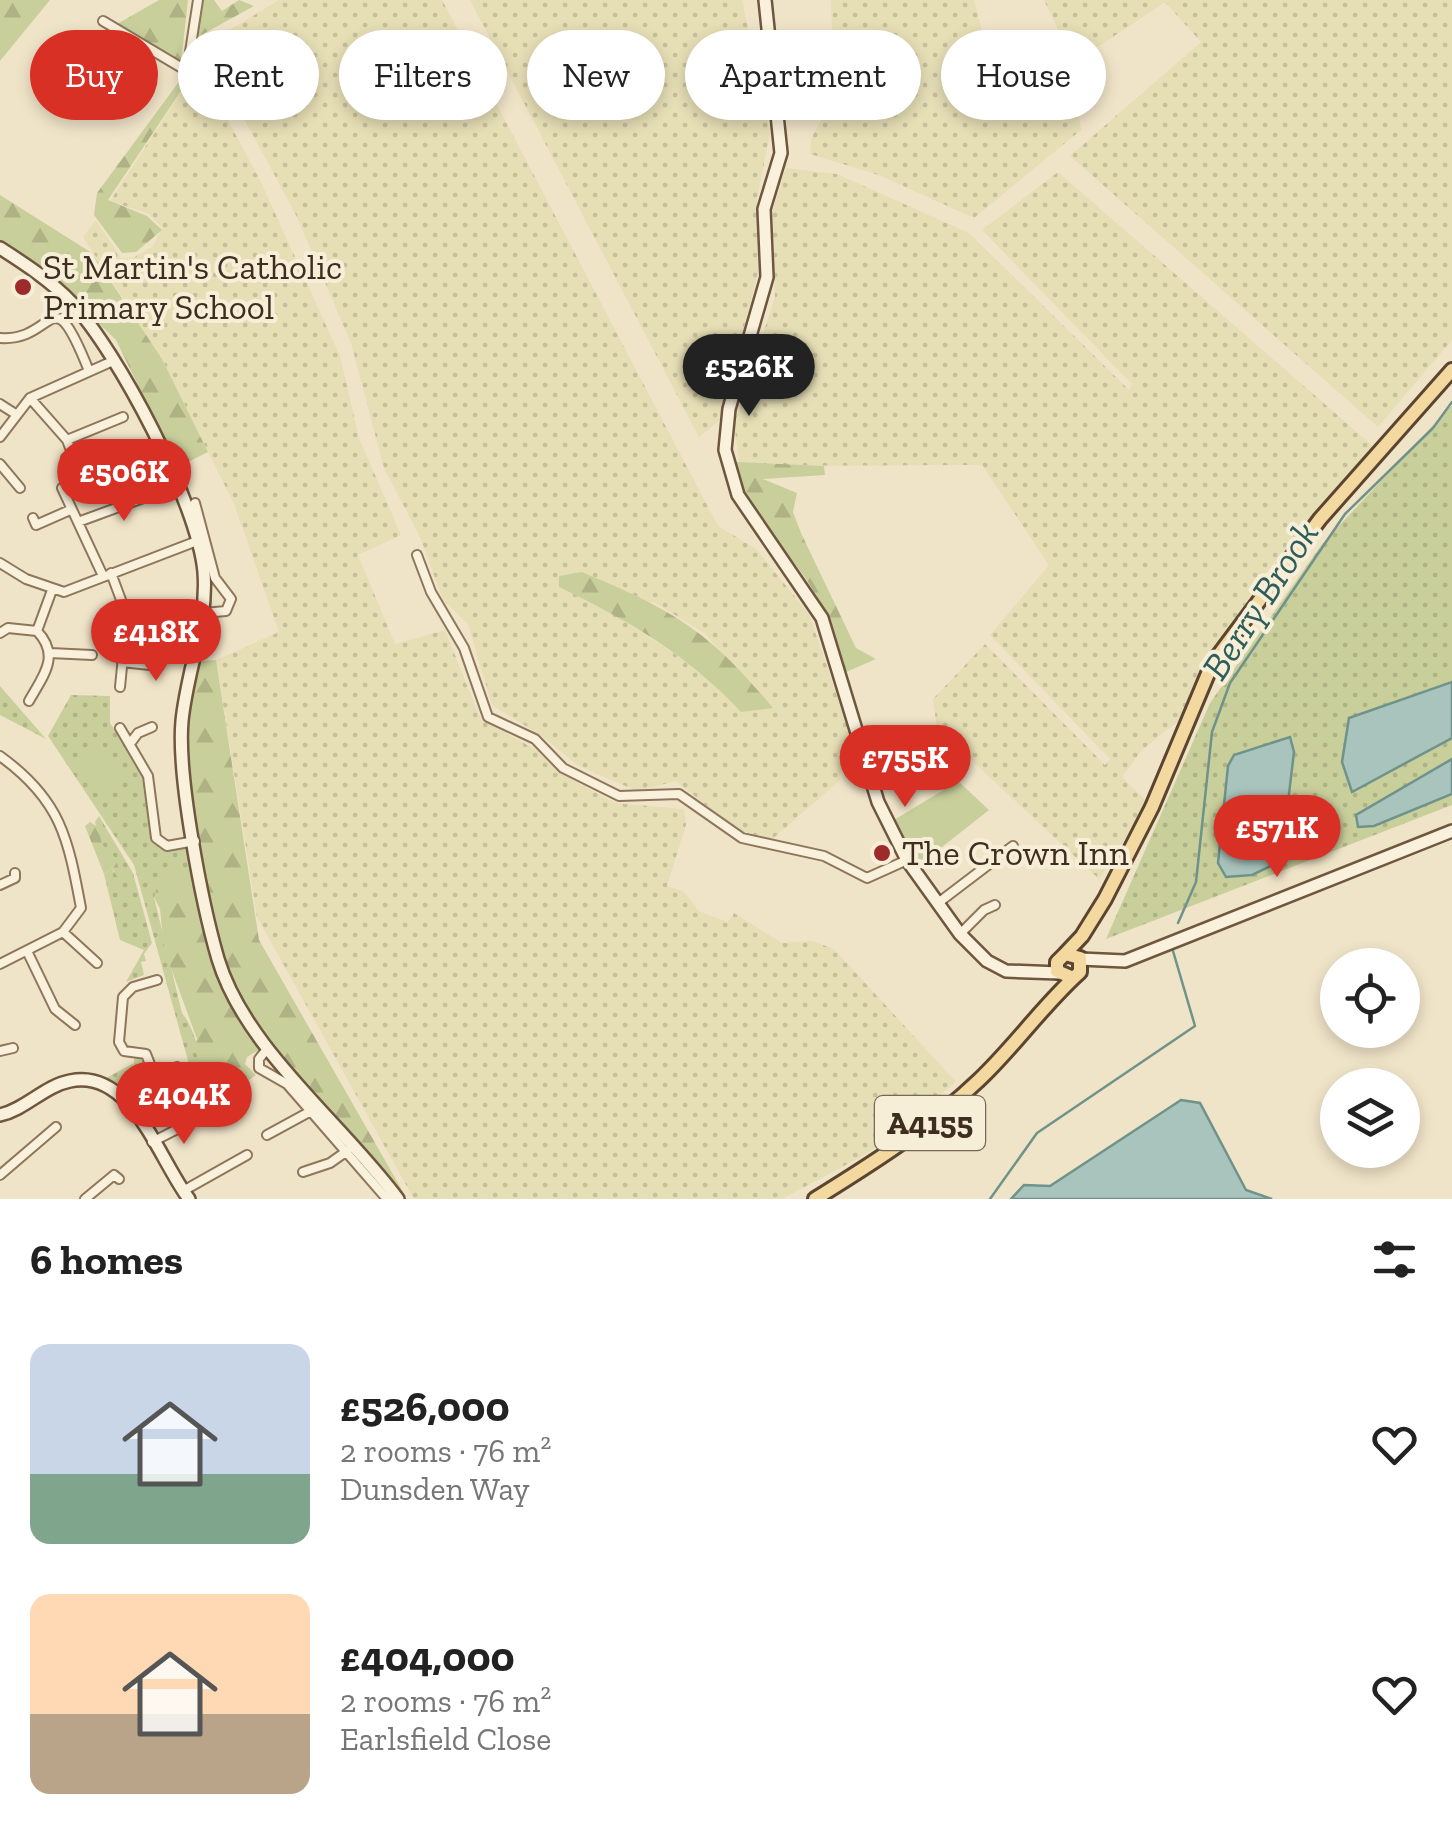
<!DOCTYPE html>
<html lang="en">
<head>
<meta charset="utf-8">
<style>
  body { margin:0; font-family:"Zilla Slab",serif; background:#f2f2f2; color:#222; height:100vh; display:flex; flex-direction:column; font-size:38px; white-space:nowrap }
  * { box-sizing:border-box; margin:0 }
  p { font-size:32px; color:#767676 }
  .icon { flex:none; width:55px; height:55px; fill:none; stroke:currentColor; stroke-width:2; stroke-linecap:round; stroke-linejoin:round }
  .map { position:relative; height:1199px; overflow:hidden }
  .panel { display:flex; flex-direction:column; background:#fff; flex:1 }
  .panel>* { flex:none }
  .top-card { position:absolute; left:30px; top:30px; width:1392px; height:90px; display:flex; gap:20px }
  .controls { position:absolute; left:1320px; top:948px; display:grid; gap:20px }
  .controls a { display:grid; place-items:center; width:100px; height:100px; border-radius:50%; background:#fff; box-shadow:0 5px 15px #0003; font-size:50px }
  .price { position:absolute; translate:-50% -85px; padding:0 22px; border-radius:35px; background:#d93025; color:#fff; font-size:32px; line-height:65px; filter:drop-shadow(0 2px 5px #0008) }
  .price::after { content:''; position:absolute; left:50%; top:60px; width:30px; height:22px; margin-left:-15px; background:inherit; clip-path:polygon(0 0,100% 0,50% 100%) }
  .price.current { background:#222; color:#fff }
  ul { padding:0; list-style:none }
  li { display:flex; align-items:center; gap:30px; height:250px; padding:0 30px }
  li span { display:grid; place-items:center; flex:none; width:280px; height:200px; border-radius:20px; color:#555 }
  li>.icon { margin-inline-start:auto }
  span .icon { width:120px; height:120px; fill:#fffc; stroke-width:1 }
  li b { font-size:42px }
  h2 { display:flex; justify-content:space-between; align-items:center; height:120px; padding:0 30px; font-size:42px }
  .tag { padding:0 35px; border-radius:45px; background:#fff; box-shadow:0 5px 15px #0003; font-size:35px; line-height:90px }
  .tag.current { background:#d93025; color:#fff }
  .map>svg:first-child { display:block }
</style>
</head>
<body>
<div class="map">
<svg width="1452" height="1199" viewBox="0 0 1452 1199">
  <defs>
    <pattern id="farmland-dots" width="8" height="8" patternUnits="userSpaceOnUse" patternTransform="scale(2.5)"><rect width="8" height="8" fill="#e6deb5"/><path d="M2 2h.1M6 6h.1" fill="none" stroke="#c6bf9b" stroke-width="1.8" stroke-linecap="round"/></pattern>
    <pattern id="grass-dots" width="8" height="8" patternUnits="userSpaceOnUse" patternTransform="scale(2.5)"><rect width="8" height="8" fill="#c9cf9b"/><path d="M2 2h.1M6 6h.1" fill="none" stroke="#aeb285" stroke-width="1.8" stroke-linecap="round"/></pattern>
    <pattern id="forest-firs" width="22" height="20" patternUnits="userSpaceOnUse" patternTransform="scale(2.5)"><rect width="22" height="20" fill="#c9cf9b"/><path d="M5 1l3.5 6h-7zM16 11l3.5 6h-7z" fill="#aeb285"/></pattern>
  </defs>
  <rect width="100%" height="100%" fill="#f0e4c8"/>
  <!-- farmland -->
  <path fill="url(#farmland-dots)" fill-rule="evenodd" d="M279,0H442L718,526L756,549L809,614L849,731L839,781L769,842L743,835L676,781L637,791L577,765L542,736L492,705L468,624L443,600L420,537L384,468L351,343L296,215L233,98L218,37ZM654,602L704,633L772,707L741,712L704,673L609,611Z
    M470,0H742L770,134L757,198L758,273L720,420L699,437Z
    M831,0H974L990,63L1009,80L1079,117L1081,130L974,218L879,175L810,154L811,139L834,96Z
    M1044,0H1452V340L1378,427L1070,156L1201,42L1165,2L1074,63Z
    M195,87L223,111L259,178L340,356L359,438L401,535L358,555L395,644L445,630L481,720L535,749L561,774L615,803L684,809L686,825L667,886L683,891L700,912L728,922L734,913L782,943L812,941L834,949L956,1082L870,1152L782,1199H414L257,917L216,660L279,632L234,504L162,359L83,237L96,220L121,258H133L153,246L162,228L149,214L110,201L183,89Z
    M786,168L837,174L969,233L1129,390L1132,384L982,230L1058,172L1373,446L1260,580L1198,680L1182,718L1143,749L1122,777L1148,803L1099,879L937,728L933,699L985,644L1105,765L1110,759L990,635L1049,565L982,465L740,466L734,424L775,297L772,212Z"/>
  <!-- grass -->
  <path fill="url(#grass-dots)" d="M1452,405V805L1106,939L1210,703L1322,544Z
    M0,686L46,739L0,715Z
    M71,695L110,696V723L144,770L153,839L166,848L190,847L197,877L154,897L182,1013C204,1041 197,1080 224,1104L244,1101L246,1105L223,1114L190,1068L134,865L48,736Z
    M99,816L133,873L152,943L144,954L146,961L141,962L144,975L126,982L144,950L120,940L104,874L112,868L114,873L115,858L101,844L95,822Z
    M134,1054L142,1055L151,1079L121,1095L103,1084L108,1077L134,1063Z"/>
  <!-- forest -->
  <path fill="url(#forest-firs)" d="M0,0H50L0,61Z
    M159,0H188L181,63L117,24Z
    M199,0H214L222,11L239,0L254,6L194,39Z
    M178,83L185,85L108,200L147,216L162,230L136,252L122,253L94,215L97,193Z
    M0,195L92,253L162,359L208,452L178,467L116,340L69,295L0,243Z
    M736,462L824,466L825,475L763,479L797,493L793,512L801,533L856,648L876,659L846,672C834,641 825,607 806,579C780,541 737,511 736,462Z
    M582,572C675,611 708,630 773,708L741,712C688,655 628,620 559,587V576Z
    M216,660L259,940L406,1197C354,1132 278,1071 239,998C210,946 188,805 187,744C187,716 192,689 199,661Z
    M90,822L98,827L102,844L115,858L121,874L117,876L112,868L104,874L85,826Z
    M174,870L197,877C209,948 217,991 261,1049L247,1057L245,1064L256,1075L239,1087L244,1101L224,1104L206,1078L194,1048L197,1039L164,949L160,909L154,897L161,874Z"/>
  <!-- garden -->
  <path fill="#c9cf9b" d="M93,743L121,775L100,792L73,760Z
    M958,781L989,810L918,866L894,820Z"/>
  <!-- water -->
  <path fill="#a9c4bc" stroke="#6f938a" stroke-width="2.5" d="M1452,682V738L1352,792L1342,762L1349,718Z
    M1290,737L1294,752L1281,861L1252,875L1226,877L1218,863L1228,766L1234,755Z
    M1452,759V794L1374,826L1358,827L1356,815Z
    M1181,1100L1200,1103L1246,1190L1272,1199H1011L1024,1185L1050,1186Z"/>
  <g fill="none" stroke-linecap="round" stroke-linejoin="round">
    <!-- stream -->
    <path stroke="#6f938a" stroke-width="2.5" d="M1178,923L1196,882L1212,732L1230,683L1345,514L1433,428L1452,402
      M990,1199L1037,1133L1195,1026L1173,951"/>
    <!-- street casing -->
    <g stroke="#8d765c" stroke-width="12">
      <path id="street" d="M103,21L187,71L198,0
        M0,338C57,342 50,273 89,371
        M30,398L67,440L123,417
        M0,404L14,413
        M0,437L30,398L115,360
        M66,458L73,456L67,440
        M110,458L127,503
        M0,464L20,488
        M62,488L103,576
        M195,503L215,578L231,599L226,611L204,613
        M33,518L36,525L70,510
        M78,522L157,493
        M417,555L431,592L464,648L488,717L535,739L563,768L619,796L679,794L742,838L824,856L867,878L907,860
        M0,563L26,579L64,592L197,541
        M111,573L127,616L120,687
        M127,616L181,608
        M0,633L8,628L37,631
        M50,653L92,655
        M122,662L159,666V661
        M29,701C43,676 61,656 37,631L52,590
        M120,728L148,776L156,838L167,846L195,841
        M132,741L138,733L152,727
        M0,756C61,800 68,838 81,908L63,932L0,964
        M0,885L15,878V873
        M938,903L1013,846
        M63,932L97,963
        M960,934L984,910L995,905
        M27,951L55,1009L75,1025
        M267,1049L259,1059V1068L287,1084L387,1199
        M0,1051L13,1048
        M155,1077L146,1054L124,1051L119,1042L123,997L133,987L157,980
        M121,1095L177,1067
        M267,1135L311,1111
        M152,1142L199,1118
        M303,1172L330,1163L347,1151
        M0,1175L56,1127
        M183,1191L247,1155
        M85,1199L114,1175L119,1179"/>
    </g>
    <!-- secondary casing -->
    <g stroke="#6f573f" stroke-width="16">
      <path id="secondary" d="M765,0L781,153L764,209L767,277L729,409L725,450L738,495L822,618L878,802L907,860L960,934L987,961L1006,971L1059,973
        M0,248C25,264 51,281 72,303C118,352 198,504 204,572C208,624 187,670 182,721C177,776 202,904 218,959C245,1049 342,1123 398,1199
        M1080,959L1125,961L1452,831
        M0,1115C26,1109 44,1086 70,1081C132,1068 159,1160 189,1199"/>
    </g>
    <!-- primary casing -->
    <g stroke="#5b4430" stroke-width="18">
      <path id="primary" d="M1065,954L1082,936L1105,899L1152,807L1212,664L1320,519L1452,370
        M815,1199C873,1163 930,1127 979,1080C1015,1046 1043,1005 1080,972V958L1065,954L1057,962V971L1073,978"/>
    </g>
    <!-- street -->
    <use href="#street" stroke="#faf1dc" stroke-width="8"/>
    <!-- secondary -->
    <use href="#secondary" stroke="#faf1dc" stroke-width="11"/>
    <!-- primary -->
    <use href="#primary" stroke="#f3d9a0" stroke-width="12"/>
  </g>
  <!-- markers -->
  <g fill="#9e2a2b" stroke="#f7eed8" stroke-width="4">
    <circle cx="23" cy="287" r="10"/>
    <circle cx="882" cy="853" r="10"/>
  </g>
  <g text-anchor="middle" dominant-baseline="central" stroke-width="8" stroke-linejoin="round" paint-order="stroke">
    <!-- shield labels -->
    <rect fill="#f7eed8" stroke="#756857" stroke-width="2.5" x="875" y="1096" width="110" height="54" rx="8"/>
    <g font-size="32" font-weight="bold" fill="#3d2e20">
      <text x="930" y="1123">A4155</text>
    </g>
    <!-- poi labels -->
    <g font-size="35" fill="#3d2e20" stroke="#f7eed8" text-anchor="start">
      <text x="43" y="267">St Martin's Catholic<tspan x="43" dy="40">Primary School</tspan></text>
      <text x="902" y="853">The Crown Inn</text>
    </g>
    <!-- water labels -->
    <g font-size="38" font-style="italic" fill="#2f5d5a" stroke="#f7eed8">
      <text transform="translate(1260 600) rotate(-57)">Berry Brook</text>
    </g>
  </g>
</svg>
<div class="controls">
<a><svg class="icon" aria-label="locate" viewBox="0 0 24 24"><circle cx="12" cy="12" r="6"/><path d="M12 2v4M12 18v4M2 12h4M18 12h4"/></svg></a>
<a><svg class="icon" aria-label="layers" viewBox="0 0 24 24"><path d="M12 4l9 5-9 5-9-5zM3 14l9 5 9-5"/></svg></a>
</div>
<b class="price current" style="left:749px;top:419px">£526K</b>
<b class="price" style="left:124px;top:524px">£506K</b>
<b class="price" style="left:156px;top:684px">£418K</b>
<b class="price" style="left:905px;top:810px">£755K</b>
<b class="price" style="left:1277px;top:880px">£571K</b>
<b class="price" style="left:184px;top:1147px">£404K</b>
<div class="top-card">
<a class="tag current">Buy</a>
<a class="tag">Rent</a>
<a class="tag">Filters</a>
<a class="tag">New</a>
<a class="tag">Apartment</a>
<a class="tag">House</a>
</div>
</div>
<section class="panel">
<h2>6 homes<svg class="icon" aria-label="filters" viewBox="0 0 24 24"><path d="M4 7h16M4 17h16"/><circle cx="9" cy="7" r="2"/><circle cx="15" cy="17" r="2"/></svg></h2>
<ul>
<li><span style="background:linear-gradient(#c9d6e8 65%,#7fa58c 0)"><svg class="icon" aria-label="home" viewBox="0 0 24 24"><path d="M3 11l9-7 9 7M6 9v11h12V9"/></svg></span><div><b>£526,000</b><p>2 rooms · 76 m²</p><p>Dunsden Way</p></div><svg class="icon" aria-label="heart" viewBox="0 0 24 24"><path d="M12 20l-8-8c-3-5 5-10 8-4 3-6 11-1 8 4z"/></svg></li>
<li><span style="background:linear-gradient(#ffd9b3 60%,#b9a48a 0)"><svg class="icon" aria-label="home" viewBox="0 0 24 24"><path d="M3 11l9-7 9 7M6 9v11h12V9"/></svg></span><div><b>£404,000</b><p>2 rooms · 76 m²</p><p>Earlsfield Close</p></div><svg class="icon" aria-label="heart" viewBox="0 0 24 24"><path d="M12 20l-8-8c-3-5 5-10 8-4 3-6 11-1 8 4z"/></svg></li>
</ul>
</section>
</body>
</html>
